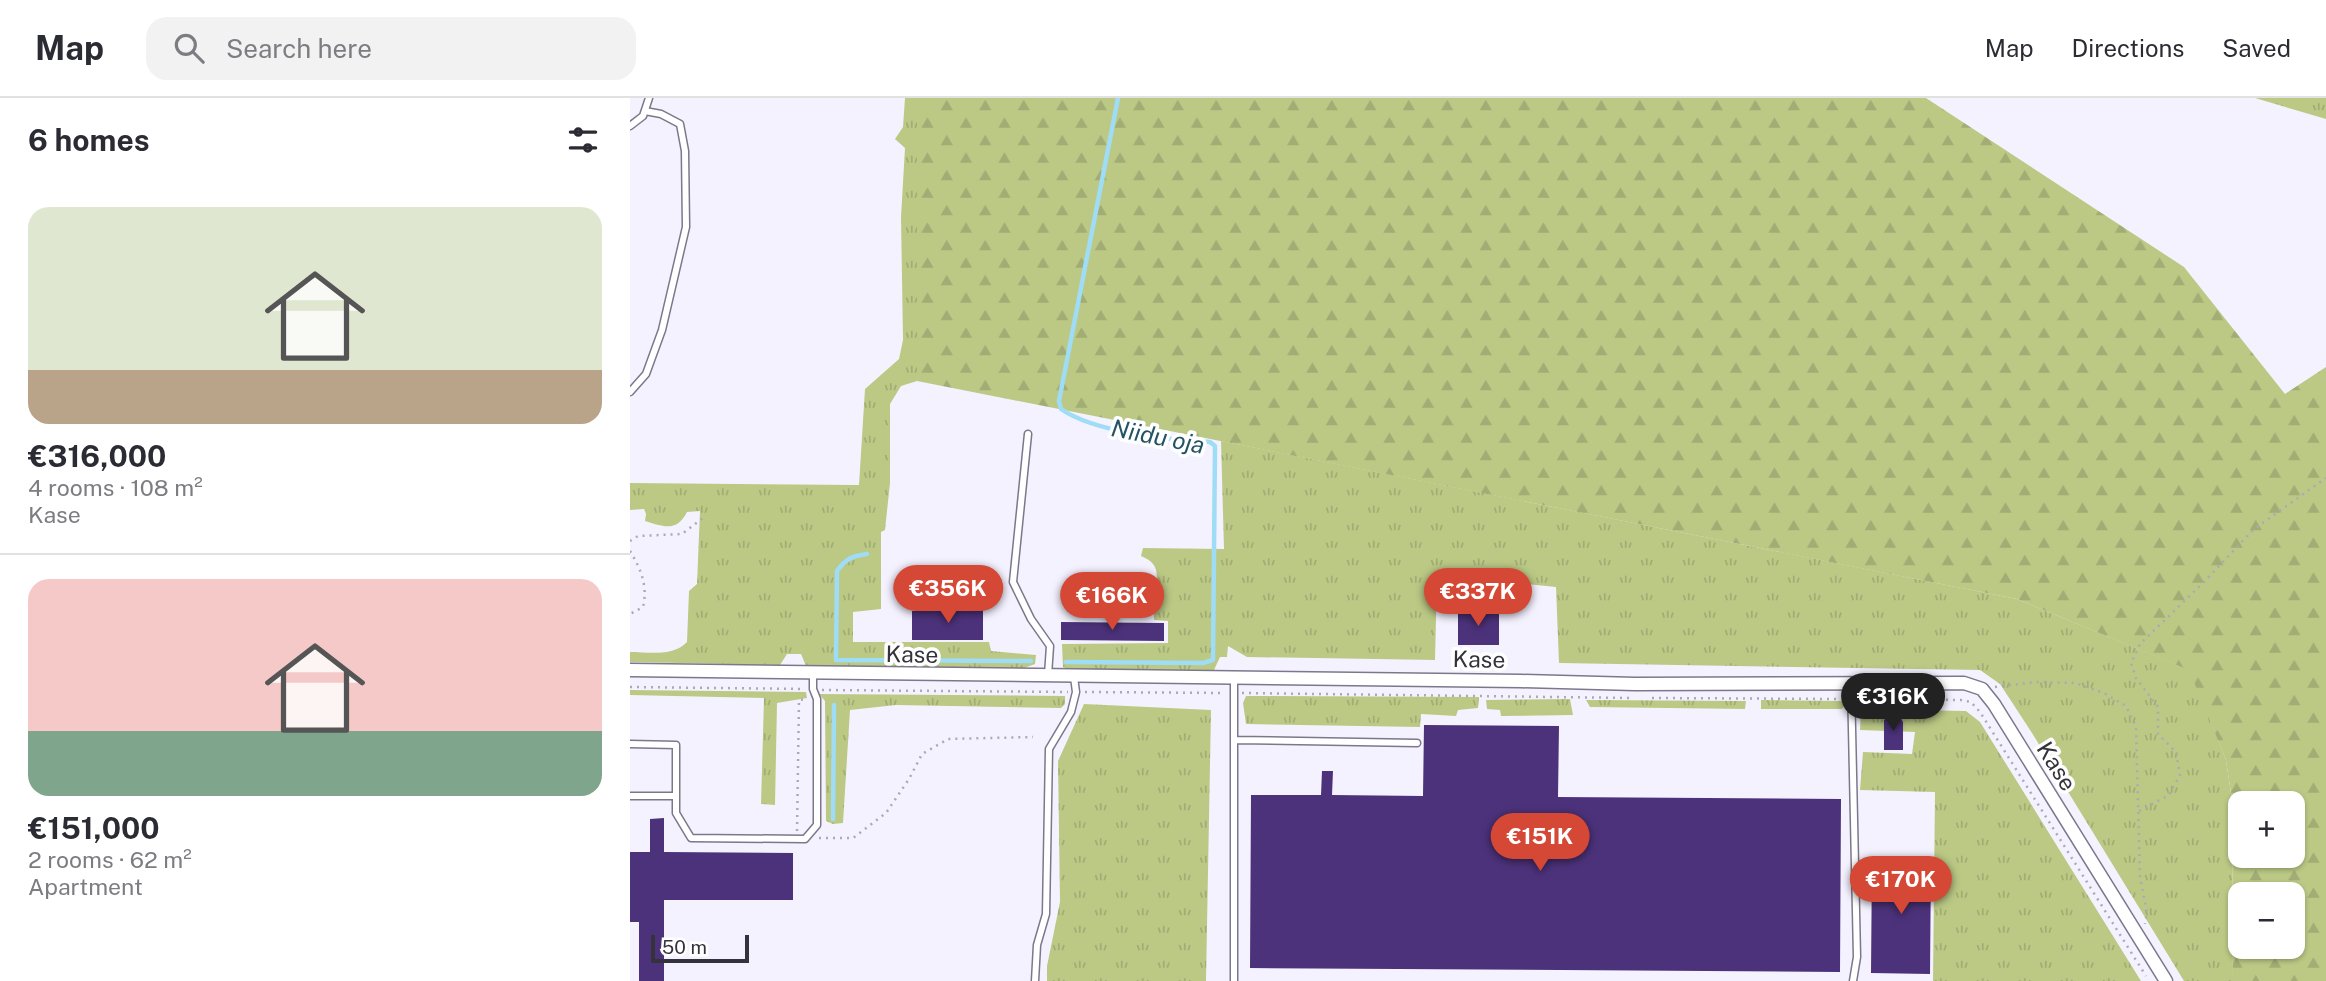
<!DOCTYPE html>
<html lang="en">
<head>
<meta charset="utf-8">
<style>
  body { margin:0; font-family:"Public Sans",sans-serif; background:#f2f2f3; color:#2b2b33; height:100vh; display:flex; flex-direction:column; font-size:26px; white-space:nowrap }
  * { box-sizing:border-box; margin:0 }
  p { font-size:23px; color:#7c7c81 }
  .icon { flex:none; width:38px; height:38px; fill:none; stroke:currentColor; stroke-width:2; stroke-linecap:round; stroke-linejoin:round }
  .map { position:relative; flex:1; overflow:hidden }
  .details { display:flex; flex-direction:column; background:#fff; width:630px }
  .details>* { flex:none }
  .fabs { position:absolute; left:1598px; top:693px; display:grid; gap:14px }
  .fabs a { display:grid; place-items:center; width:77px; height:77px; border-radius:14px; background:#fff; box-shadow:0 2px 5px #0004; font-size:35px }
  .scale { position:absolute; left:21px; bottom:18px; width:98px; box-sizing:border-box; padding-left:7px; border:4px solid #34323a; border-top:0; font-size:19px; line-height:24px; white-space:nowrap; color:#34323a; -webkit-text-stroke:5px #fff; paint-order:stroke }
  .price { position:absolute; translate:-50% -60px; padding:0 16px; border-radius:24px; background:#d54835; color:#fff; font-size:23px; line-height:46px; filter:drop-shadow(0 2px 4px #0008) }
  .price::after { content:''; position:absolute; left:50%; top:42px; width:21px; height:16px; margin-left:-10px; background:inherit; clip-path:polygon(0 0,100% 0,50% 100%) }
  .price.on { background:#222; color:#fff }
  ul { padding:0; list-style:none }
  li { display:grid; align-content:center; gap:14px; height:371px; padding:0 28px }
  li+li { border-top:2px solid #e1e1e2 }
  li span { display:grid; place-items:center; height:217px; border-radius:21px; color:#555 }
  li>.icon { margin-inline-start:auto }
  span .icon { width:126px; height:126px; fill:#fffc; stroke-width:1 }
  li b { font-size:30px }
  h2 { display:flex; justify-content:space-between; align-items:center; height:84px; padding:0 28px; font-size:30px }
  header { display:flex; align-items:center; gap:42px; box-sizing:border-box; height:98px; padding:0 35px; background:#fff; border-bottom:2px solid #e1e1e2 }
  header strong { font-size:33px }
  nav { display:flex; gap:38px; margin-inline-start:auto; font-size:24px }
  .search { width:490px; height:63px; background:#f2f2f3; display:flex; align-items:center; gap:18px; box-sizing:border-box; padding:0 24px; border-radius:21px; color:#7c7c81; font-size:26px }
  main { display:flex; flex:1; min-height:0 }
  .map>svg:first-child { display:block }
</style>
</head>
<body>
<header>
<strong>Map</strong>
<div class="search"><svg class="icon" aria-label="search" viewBox="0 0 24 24"><circle cx="10" cy="10" r="6"/><path d="M15 15l6 6"/></svg>Search here</div>
<nav><a>Map</a><a>Directions</a><a>Saved</a></nav>
</header>
<main>
<section class="details">
<h2>6 homes<svg class="icon" aria-label="filters" viewBox="0 0 24 24"><path d="M4 7h16M4 17h16"/><circle cx="9" cy="7" r="2"/><circle cx="15" cy="17" r="2"/></svg></h2>
<ul>
<li><span style="background:linear-gradient(#dfe7d0 75%,#b9a48a 0)"><svg class="icon" aria-label="home" viewBox="0 0 24 24"><path d="M3 11l9-7 9 7M6 9v11h12V9"/></svg></span><div><b>€316,000</b><p>4 rooms · 108 m²</p><p>Kase</p></div></li>
<li><span style="background:linear-gradient(#f6c9c9 70%,#7fa58c 0)"><svg class="icon" aria-label="home" viewBox="0 0 24 24"><path d="M3 11l9-7 9 7M6 9v11h12V9"/></svg></span><div><b>€151,000</b><p>2 rooms · 62 m²</p><p>Apartment</p></div></li>
</ul>
</section>
<div class="map">
<svg width="1696" height="883" viewBox="0 0 1696 883">
  <defs>
    <pattern id="grass-tufts" width="24" height="20" patternUnits="userSpaceOnUse" patternTransform="scale(1.75)"><rect width="24" height="20" fill="#bbc985"/><path d="M3 7l-1-3M5 7V3M7 7l1-3M15 17l-1-3M17 17v-4M19 17l1-3" fill="none" stroke="#a1ad74"/></pattern>
    <pattern id="forest-firs" width="22" height="20" patternUnits="userSpaceOnUse" patternTransform="scale(1.75)"><rect width="22" height="20" fill="#bbc985"/><path d="M5 1l3.5 6h-7zM16 11l3.5 6h-7z" fill="#a1ad74"/></pattern>
  </defs>
  <rect width="100%" height="100%" fill="#f5f2ff"/>
  <!-- grass -->
  <path fill="url(#grass-tufts)" d="M275,0H287V283L271,288L260,306V385L255,432L251,434V511L223,514V544H359L361,553L406,557L405,566L394,570L176,568L171,556H157L150,567L0,564V554C19,554 43,559 57,544L59,493L67,486L70,413L57,414C47,434 34,429 15,423L16,416L14,411L0,412V385L229,387L235,291L269,261L273,242L271,119L275,50L265,41L273,29Z
    M1625,0H1696V21Z
    M591,343L1387,501L1560,572L1596,662L1602,702L1603,883H1554L1402,635L1370,586L1350,572L929,565L926,489L807,477L805,562L617,559L598,548L597,559H590L584,572L438,571L433,569L432,546L538,545V523L524,522C524,514 523,506 524,498C527,480 532,466 511,458L513,450L594,451Z
    M0,592L176,594L177,600L147,605L145,707L131,706L134,600L0,597Z
    M189,596L435,598V606L431,610L266,607L220,612L213,725L203,726L196,723L195,603Z
    M616,598L849,599L848,610L828,612L826,618L791,616L790,629L616,626L613,605Z
    M940,601L943,617L871,618L870,612L857,611L856,602Z
    M956,602L1116,603L1115,611L960,609Z
    M1131,602L1213,603L1215,607L1212,611H1131Z
    M454,606L581,612L576,883H417V868L430,804L428,663Z
    M1231,611L1336,613L1350,624L1511,883H1303L1305,694L1230,692L1233,654L1282,656L1285,634L1230,632Z"/>
  <!-- forest -->
  <path fill="url(#forest-firs)" fill-rule="evenodd" d="M287,0H1296L1554,169L1655,296L1696,269V883H1603L1602,702L1596,662L1559,572L1387,501L287,283ZM1610,705H1662V758H1610ZM1610,796H1662V849H1610Z"/>
  <g fill="none" stroke-linecap="round" stroke-linejoin="round">
    <!-- stream -->
    <path stroke="#9fdcf6" stroke-width="4.5" d="M237,456C223,458 216,460 207,473L206,562L401,563
      M436,564L573,565L583,562L585,348L580,344C539,342 464,334 431,311L429,303L488,0
      M203,721L204,607"/>
  </g>
  <!-- building -->
  <path fill="#4c327b" d="M353,512V542H282V513Z
    M828,513H869V547H828Z
    M431,524L534,525V543L431,542Z
    M1265,616L1270,619L1273,624V652H1254V622L1259,617Z
    M794,627L929,628L928,699L1211,701L1210,874L620,870L621,697H691L692,673H703L702,697L793,698Z
    M34,720V754L163,755V802H34V883H9V824H0V754H20V721Z
    M1242,759L1301,760L1300,876L1241,875Z"/>
  <g fill="none" stroke-linecap="round" stroke-linejoin="round">
    <!-- lane casing -->
    <g stroke="#7c778a" stroke-width="9">
      <path id="lane" d="M0,28L13,18L19,0
        M0,294L16,276L32,232L56,129L55,53L50,26L31,16L15,13
        M398,336L383,484L401,521L420,548L418,577
        M1221,585L1227,859L1223,883
        M605,642L787,645
        M0,646L46,647V715L61,740L175,741L187,727V601L183,591V576
        M0,698H46
        M405,883L407,847L416,816L419,651L441,614L446,594L444,579
        M604,883V579"/>
    </g>
    <!-- street casing -->
    <g stroke="#7c778a" stroke-width="15">
      <path id="street" d="M0,572L891,583L1005,586L1334,585L1352,591L1364,606L1536,883"/>
    </g>
    <!-- path -->
    <path stroke="#aca9b5" stroke-width="2.5" stroke-dasharray="2 5" stroke-linecap="butt" d="M0,443L8,438L52,436L74,419
      M0,453C11,471 18,488 13,509L0,516
      M0,589L175,591
      M1365,589L1405,584L1445,585L1474,595L1496,608L1506,629L1510,779L1517,814L1515,826
      M192,592L438,594
      M455,594L595,595
      M612,595L1001,600
      M1022,600L1211,601
      M1232,601L1331,602L1341,604L1350,614L1516,878
      M1509,713L1539,697L1550,677L1546,654L1528,636V609L1506,580L1501,565L1510,546L1573,485L1624,431L1696,380
      M167,733L169,602L178,601
      M189,740H223L256,715L279,681L292,656L318,641L403,639"/>
    <!-- lane -->
    <use href="#lane" stroke="#fff" stroke-width="6"/>
    <!-- street -->
    <use href="#street" stroke="#fff" stroke-width="12"/>
  </g>
  <g text-anchor="middle" dominant-baseline="central" stroke-width="7" stroke-linejoin="round" paint-order="stroke">
    <!-- street labels -->
    <g font-size="23" fill="#34323a" stroke="#fff">
      <text transform="translate(282 556) rotate(1)">Kase</text>
      <text transform="translate(849 561) rotate(1)">Kase</text>
      <text transform="translate(1427 668) rotate(58)">Kase</text>
    </g>
    <!-- water labels -->
    <g font-size="24" font-style="italic" fill="#245366" stroke="#fff">
      <text transform="translate(528 338) rotate(11)">Niidu oja</text>
    </g>
  </g>
</svg>
<div class="fabs">
<a>+</a>
<a>−</a>
</div>
<div class="scale">50 m</div>
<b class="price" style="left:318px;top:527px">€356K</b>
<b class="price" style="left:848px;top:530px">€337K</b>
<b class="price" style="left:482px;top:534px">€166K</b>
<b class="price on" style="left:1263px;top:635px">€316K</b>
<b class="price" style="left:910px;top:775px">€151K</b>
<b class="price" style="left:1271px;top:818px">€170K</b>
</div>
</main>
</body>
</html>
